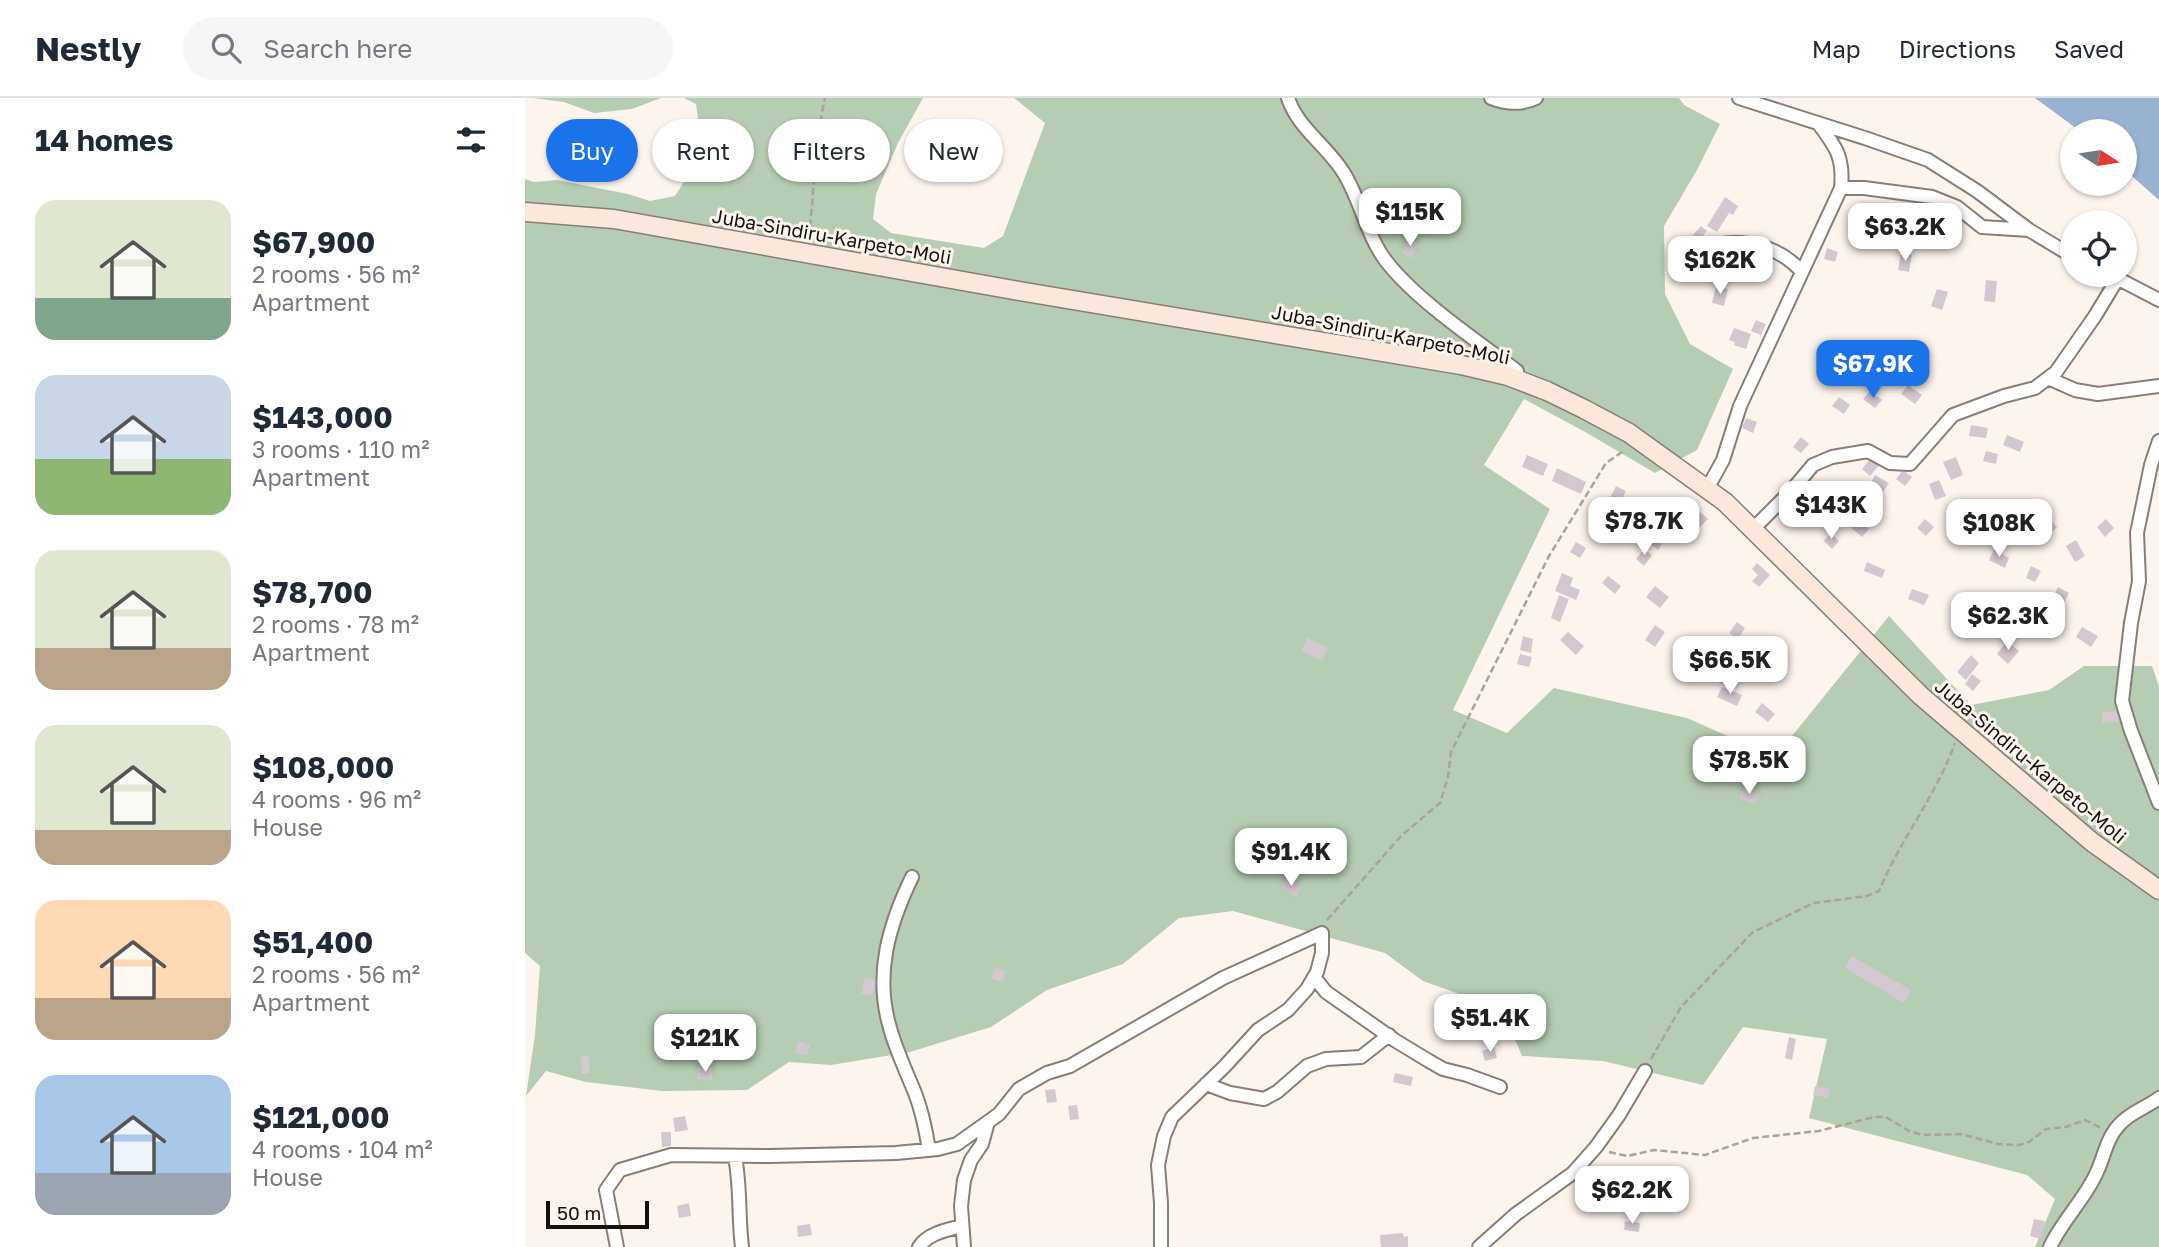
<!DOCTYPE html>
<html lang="en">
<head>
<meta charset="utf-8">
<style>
  body { margin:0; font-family:"Golos Text",sans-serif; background:#f6f6f7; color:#1f2937; height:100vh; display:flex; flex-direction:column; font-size:26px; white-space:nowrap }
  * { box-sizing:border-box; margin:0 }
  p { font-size:23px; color:#747a83 }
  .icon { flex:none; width:38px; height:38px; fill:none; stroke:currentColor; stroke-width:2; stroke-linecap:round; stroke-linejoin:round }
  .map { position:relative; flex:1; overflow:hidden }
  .side { display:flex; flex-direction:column; background:#fff; width:525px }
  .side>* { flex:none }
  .banner { position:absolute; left:21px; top:21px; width:665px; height:63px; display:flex; gap:14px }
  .needle { width:46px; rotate:102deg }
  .controls { position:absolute; left:1535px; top:21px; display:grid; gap:14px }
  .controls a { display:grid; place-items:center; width:77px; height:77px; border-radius:50%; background:#fff; box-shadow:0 2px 5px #0004; font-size:35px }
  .scale { position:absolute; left:21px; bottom:18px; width:103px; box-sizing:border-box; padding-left:7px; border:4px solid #14100e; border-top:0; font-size:19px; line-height:24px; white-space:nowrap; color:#14100e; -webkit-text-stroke:5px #fef4ee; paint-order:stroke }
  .price { position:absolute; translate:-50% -60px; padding:0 16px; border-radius:14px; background:#fff; color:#222; font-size:23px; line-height:46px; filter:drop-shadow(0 2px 4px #0008) }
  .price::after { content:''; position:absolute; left:50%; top:42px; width:21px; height:16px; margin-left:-10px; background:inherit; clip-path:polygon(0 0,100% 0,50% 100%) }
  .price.selected { background:#1a73e8; color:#fff }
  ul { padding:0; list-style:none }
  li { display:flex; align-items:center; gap:21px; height:175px; padding:0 35px }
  li span { display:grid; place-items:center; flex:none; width:196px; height:140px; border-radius:21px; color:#555 }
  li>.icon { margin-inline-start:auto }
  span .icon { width:84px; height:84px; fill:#fffc; stroke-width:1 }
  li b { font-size:30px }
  h2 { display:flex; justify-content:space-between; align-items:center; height:84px; padding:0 35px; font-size:30px }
  .pill { padding:0 24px; border-radius:32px; background:#fff; box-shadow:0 2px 5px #0004; font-size:24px; line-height:63px }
  .pill.selected { background:#1a73e8; color:#fff }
  header { display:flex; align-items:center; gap:42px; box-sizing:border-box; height:98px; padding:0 35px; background:#fff; border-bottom:2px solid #e0e1e3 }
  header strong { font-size:33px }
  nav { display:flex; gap:38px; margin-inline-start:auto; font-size:24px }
  .search { width:490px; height:63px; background:#f6f6f7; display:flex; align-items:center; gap:18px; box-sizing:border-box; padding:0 24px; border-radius:38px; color:#747a83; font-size:26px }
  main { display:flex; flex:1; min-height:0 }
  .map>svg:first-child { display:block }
</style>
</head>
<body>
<header>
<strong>Nestly</strong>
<div class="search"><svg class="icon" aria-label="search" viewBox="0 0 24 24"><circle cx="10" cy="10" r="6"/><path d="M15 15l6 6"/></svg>Search here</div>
<nav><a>Map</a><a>Directions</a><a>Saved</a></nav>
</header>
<main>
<section class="side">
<h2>14 homes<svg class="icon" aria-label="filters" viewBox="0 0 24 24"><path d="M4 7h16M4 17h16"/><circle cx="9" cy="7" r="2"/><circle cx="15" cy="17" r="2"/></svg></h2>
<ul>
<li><span style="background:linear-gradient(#dfe7d0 70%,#7fa58c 0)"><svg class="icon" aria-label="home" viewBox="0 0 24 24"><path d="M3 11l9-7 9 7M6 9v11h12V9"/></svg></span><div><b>$67,900</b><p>2 rooms · 56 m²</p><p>Apartment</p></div></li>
<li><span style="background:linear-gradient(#c9d6e8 60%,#8fb573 0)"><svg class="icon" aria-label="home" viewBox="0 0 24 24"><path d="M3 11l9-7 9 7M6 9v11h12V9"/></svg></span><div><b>$143,000</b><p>3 rooms · 110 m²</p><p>Apartment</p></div></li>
<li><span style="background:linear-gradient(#dfe7d0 70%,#b9a48a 0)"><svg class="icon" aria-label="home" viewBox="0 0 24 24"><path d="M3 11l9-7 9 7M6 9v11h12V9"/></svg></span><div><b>$78,700</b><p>2 rooms · 78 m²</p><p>Apartment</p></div></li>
<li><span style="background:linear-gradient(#dfe7d0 75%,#b9a48a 0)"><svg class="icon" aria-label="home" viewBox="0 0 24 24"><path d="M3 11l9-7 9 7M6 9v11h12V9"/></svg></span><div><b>$108,000</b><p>4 rooms · 96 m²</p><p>House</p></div></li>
<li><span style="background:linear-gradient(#ffd9b3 70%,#b9a48a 0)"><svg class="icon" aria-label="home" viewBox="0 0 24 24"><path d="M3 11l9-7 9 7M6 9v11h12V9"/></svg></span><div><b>$51,400</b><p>2 rooms · 56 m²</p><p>Apartment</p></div></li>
<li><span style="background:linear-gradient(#a9c7e8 70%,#9aa5b1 0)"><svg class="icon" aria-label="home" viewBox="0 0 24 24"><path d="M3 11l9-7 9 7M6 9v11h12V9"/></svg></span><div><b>$121,000</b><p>4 rooms · 104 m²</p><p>House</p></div></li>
</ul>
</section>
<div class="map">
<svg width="1634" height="1149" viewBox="0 0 1634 1149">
  <rect width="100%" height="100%" fill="#fef4ee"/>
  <!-- green -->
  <path fill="#b5cdb2" d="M8,0H136L107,11L69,15L39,4Z
    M159,0H398L373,45L351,96L348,121L366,135L459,150L478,138L520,25L489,0H1154L1159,7L1195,26L1172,72L1139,128L1140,196L1165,246L1208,271L1172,352L1130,375L1062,335L999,301L959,367L1025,411L928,612L982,635L1029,590L1162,620L1250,659L1364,518L1446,607L1524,592L1559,568H1627L1634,588V1149H1510L1530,1101L1502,1077L1284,1020L1302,941L1218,929L1178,987L1078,963L997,958L981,920L954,903L898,883L860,855L708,813L654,820L598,866L522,892L466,929L385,954L306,967L264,964L222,992L137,993L61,984L21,973L1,998L10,937L15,868L0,855V81L9,84L32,82L103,96L125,103L150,98C170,70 177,41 171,6Z"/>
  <!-- water -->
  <path fill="#98b2d2" d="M1510,0H1634V102L1600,72V33H1555Z"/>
  <!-- building -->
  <path fill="#d4c7cf" d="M846,89L883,95L882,103L886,104L883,117L842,110Z
    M1200,99L1213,108L1208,117L1204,115L1192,134L1182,128Z
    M1176,128L1182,133L1178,137L1183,140L1178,147L1167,138Z
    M884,141L893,146L886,160L877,155Z
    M1302,150L1313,154L1310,164L1299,161Z
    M1376,155L1387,157L1384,174L1373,172Z
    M1461,182L1472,183L1470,204L1459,203Z
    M1191,188L1203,191L1199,208L1187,205Z
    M1412,191L1423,194L1417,212L1406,208Z
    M1231,222L1241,226L1236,237L1226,233Z
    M1209,230L1226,236L1221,251L1209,247L1210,244L1204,242Z
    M1348,248L1357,255L1345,270L1336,262Z
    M1383,287L1397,297L1390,306L1376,296Z
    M1345,293L1357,302L1350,310L1338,301Z
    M1314,299L1325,307L1319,316L1307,308Z
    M1221,320L1232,324L1228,335L1217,330Z
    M1446,327L1463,330L1461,340L1444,338Z
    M1482,337L1499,344L1495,354L1478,347Z
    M1276,339L1284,346L1276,355L1268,349Z
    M1461,353L1473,356L1471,366L1458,363Z
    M1349,356L1357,364L1345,378L1337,371Z
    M1002,357L1023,366L1018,378L997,369Z
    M1431,359L1438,377L1426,382L1418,364Z
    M1032,370L1061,384L1056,396L1027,383Z
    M1378,372L1387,379L1380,388L1371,381Z
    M1350,377L1364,385L1358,394L1345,386Z
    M1414,382L1421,398L1410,402L1404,386Z
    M1290,384L1298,391L1286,404L1278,397Z
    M1091,388L1101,393L1093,409L1083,404Z
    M1341,401L1352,408L1342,423L1331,415Z
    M1112,408L1121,414L1115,424L1106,418Z
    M1175,414L1183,421L1172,432L1165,426Z
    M1459,415L1470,419L1464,435L1453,431Z
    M1332,419L1344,431L1337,439L1324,428Z
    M1523,420L1532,429L1524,437L1515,429Z
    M1400,421L1409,429L1401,438L1392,430Z
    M1581,421L1589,430L1580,439L1572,429Z
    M1126,433L1139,443L1133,452L1120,442Z
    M1306,435L1314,443L1307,451L1299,443Z
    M1551,442L1560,458L1550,464L1541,448Z
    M1051,444L1061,450L1055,460L1045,454Z
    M1119,451L1127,457L1119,468L1111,461Z
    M1469,452L1484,460L1480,470L1464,462Z
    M1342,464L1360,472L1357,480L1339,473Z
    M1232,465L1245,477L1234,489L1227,483L1233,477L1227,471Z
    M1506,468L1516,473L1510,484L1501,480Z
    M1037,475L1048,480L1045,488L1055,492L1051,502L1030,493Z
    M1083,478L1096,488L1090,496L1077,485Z
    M1130,488L1144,499L1135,510L1121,499Z
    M1533,489L1544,495L1534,515L1523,509Z
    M1387,491L1404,497L1399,507L1383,501Z
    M1034,497L1044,501L1035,524L1026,520Z
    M1446,512L1456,517L1447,533L1437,527Z
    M1212,524L1220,530L1213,541L1204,535Z
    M1130,527L1140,534L1130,549L1120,542Z
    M1557,529L1573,538L1566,549L1551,539Z
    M1043,534L1059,548L1051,557L1035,542Z
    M998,538L1008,541L1006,555L995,552Z
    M782,540L803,550L797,563L776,553Z
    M1482,543L1494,553L1483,566L1472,556Z
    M995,556L1007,559L1004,569L992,566Z
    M1446,557L1454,565L1441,582L1432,574Z
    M1229,565L1239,567L1236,580L1226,578Z
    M1194,570L1204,576L1199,586L1188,581Z
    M1447,576L1456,583L1448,593L1440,586Z
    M1197,589L1217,597L1212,608L1192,599Z
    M1237,605L1250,616L1243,624L1230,614Z
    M1594,613L1595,624L1577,625V614Z
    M1218,690L1234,697L1230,707L1214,700Z
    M762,780L777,789L771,799L756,790Z
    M1327,858L1386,892L1379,905L1320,870Z
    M469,870L480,872L478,884L466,881Z
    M340,879L351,882L347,898L336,896Z
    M1264,939L1271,941L1267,962L1260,960Z
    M273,943L285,947L282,958L270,954Z
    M969,949L972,960L960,963L957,953Z
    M56,958H64L65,975L57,976Z
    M172,970L187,971V982L172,981Z
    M870,975L888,979L886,988L868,984Z
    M1290,988L1305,991L1303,1000L1288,997Z
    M530,991L532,1004L522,1005L520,992Z
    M552,1007L554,1021L545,1022L543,1008Z
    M160,1018L163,1032L150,1034L148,1020Z
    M136,1034H146V1048L137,1049Z
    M164,1105L166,1118L154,1120L152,1108Z
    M1509,1121L1520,1123L1516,1141L1505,1138Z
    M1100,1123L1115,1125L1114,1134L1099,1132Z
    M285,1126L287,1137L273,1139L272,1128Z
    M878,1135L879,1139L883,1138V1149H856L855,1137Z"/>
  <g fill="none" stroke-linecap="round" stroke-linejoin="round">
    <!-- street casing -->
    <g stroke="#897e77" stroke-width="16">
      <path id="street" d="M763,0C773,31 804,49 820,77C836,104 842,138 861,163C891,202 952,243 992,273
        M966,0C981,6 996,7 1011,0
        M1214,0L1340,40L1403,62L1452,93L1504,132L1547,158
        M1316,90H1339L1407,99L1432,109L1457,129L1504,132
        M1189,147C1222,141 1254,148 1277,174
        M1586,177L1634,202
        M1523,280L1550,292L1573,296L1634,288
        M1634,343L1626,367L1612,435L1614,483L1606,525L1597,603L1606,633L1634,705
        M1182,391L1198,362L1215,308L1316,90C1319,59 1311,49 1293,25
        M1227,432L1267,392L1288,367L1307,359L1343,353L1365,365L1385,366L1428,317L1479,298L1510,290L1531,274L1570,218L1593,180
        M387,779C364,827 349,876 365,930C371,952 381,973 390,995C397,1013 401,1033 404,1052
        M789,879L801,894L871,943L904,963L918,971L942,977L975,989
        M681,986L705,995L739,1001L752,994L782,968L801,961L836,959L864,937
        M210,1059C216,1090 213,1117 217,1149
        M92,1149L81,1092L95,1072L146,1057L245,1058L371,1055L413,1051L432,1046L474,1016L494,991L522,975L545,968L698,880L797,835V855L792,874L782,891L763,912L733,932L699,969L647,1019L639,1038L633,1067L636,1105V1149
        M394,1149C403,1135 422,1132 437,1128
        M439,1149L436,1108L439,1082L446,1062L457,1046L463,1024
        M954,1149L991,1116L1048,1075L1071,1049L1094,1017L1120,973
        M1525,1149C1537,1123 1559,1102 1571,1076C1579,1060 1581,1041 1594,1027C1605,1014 1621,1010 1634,1000"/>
    </g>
    <!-- secondary casing -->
    <g stroke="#897e77" stroke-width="21">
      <path id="secondary" d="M0,114L89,121L494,193L936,267L983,278L1022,293L1059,311L1104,335L1200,404L1396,598L1567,744L1634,792"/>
    </g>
    <!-- path -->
    <path stroke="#aaa29e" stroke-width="2.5" stroke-dasharray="7 3.5" stroke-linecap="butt" d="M284,139C289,92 290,46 300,0
      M802,822L877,737L915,705L923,679L926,654L1024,458L1081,365L1100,352
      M1126,961L1156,909L1228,834L1289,805L1342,798L1354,793C1375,742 1411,698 1430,645
      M1084,1054L1102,1058L1129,1052L1180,1057L1228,1040L1294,1033L1349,1019H1361L1384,1033L1398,1037L1436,1036L1473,1046L1494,1047L1504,1044L1521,1031L1541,1029L1560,1022L1578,1031"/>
    <!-- street -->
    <use href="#street" stroke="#fff" stroke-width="12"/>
    <!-- secondary -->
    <use href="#secondary" stroke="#fbe8db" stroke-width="18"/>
  </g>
  <g text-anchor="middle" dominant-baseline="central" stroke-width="6" stroke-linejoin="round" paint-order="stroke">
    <!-- street labels -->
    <g font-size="19" fill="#14100e" stroke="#fef4ee">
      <text transform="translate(307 138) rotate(10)">Juba-Sindiru-Karpeto-Moli</text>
      <text transform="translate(866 236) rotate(11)">Juba-Sindiru-Karpeto-Moli</text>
      <text transform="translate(1506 663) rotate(40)">Juba-Sindiru-Karpeto-Moli</text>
    </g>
  </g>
</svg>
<div class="controls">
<a><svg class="needle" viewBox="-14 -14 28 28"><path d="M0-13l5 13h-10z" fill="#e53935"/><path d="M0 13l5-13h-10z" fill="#747a83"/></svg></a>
<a><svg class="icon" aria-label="locate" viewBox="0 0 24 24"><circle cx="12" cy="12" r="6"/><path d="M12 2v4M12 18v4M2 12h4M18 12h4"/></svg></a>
</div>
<div class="scale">50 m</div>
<b class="price" style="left:885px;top:150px">$115K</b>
<b class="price" style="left:1380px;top:165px">$63.2K</b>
<b class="price" style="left:1195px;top:198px">$162K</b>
<b class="price selected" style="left:1348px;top:302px">$67.9K</b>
<b class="price" style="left:1306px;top:443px">$143K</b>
<b class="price" style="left:1119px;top:459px">$78.7K</b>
<b class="price" style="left:1474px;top:461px">$108K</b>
<b class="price" style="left:1483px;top:554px">$62.3K</b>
<b class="price" style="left:1205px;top:598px">$66.5K</b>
<b class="price" style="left:1224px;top:698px">$78.5K</b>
<b class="price" style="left:766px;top:790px">$91.4K</b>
<b class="price" style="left:965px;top:956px">$51.4K</b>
<b class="price" style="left:180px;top:976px">$121K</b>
<b class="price" style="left:1107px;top:1128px">$62.2K</b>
<div class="banner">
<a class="pill selected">Buy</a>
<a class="pill">Rent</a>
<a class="pill">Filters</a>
<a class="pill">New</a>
</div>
</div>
</main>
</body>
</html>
